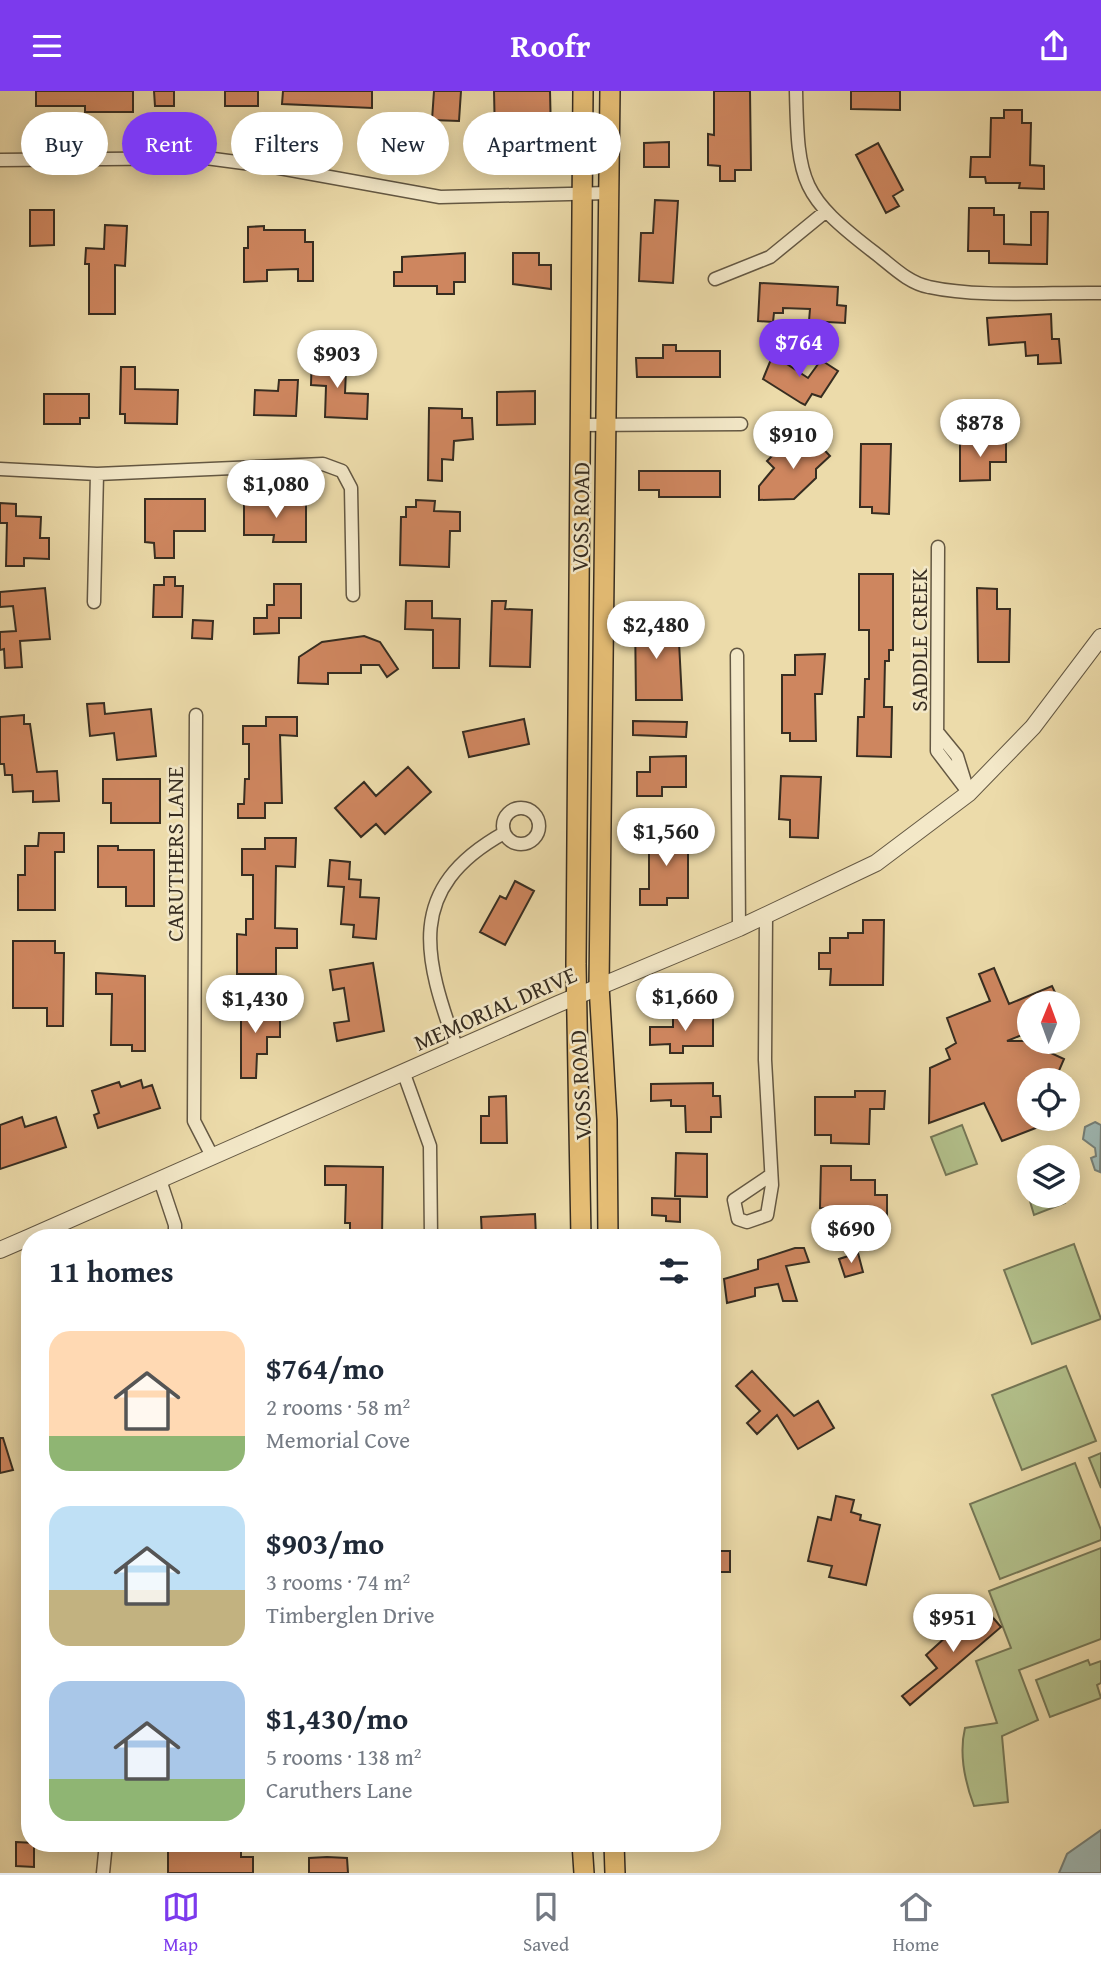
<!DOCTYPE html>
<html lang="en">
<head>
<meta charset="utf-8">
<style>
  body { margin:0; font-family:"Gentium Book Plus",serif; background:#f6f6f7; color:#1f2937; height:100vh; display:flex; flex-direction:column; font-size:26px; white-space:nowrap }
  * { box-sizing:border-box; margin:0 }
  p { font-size:23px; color:#747a83 }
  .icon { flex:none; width:38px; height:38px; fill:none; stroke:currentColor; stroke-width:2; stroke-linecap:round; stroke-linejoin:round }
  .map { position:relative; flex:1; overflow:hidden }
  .sheet { position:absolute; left:21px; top:1138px; width:700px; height:623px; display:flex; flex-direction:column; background:#fff; border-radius:28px; box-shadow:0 4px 18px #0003 }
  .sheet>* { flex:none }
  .guide { position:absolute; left:21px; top:21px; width:700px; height:63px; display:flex; gap:14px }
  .needle { width:46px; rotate:1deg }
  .controls { position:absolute; left:1017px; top:900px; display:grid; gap:14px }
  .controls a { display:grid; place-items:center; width:63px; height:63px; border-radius:50%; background:#fff; box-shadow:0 4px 18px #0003; font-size:35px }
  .price { position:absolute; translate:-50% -60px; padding:0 16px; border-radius:24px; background:#fff; color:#222; font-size:23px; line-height:46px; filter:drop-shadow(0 2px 4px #0008) }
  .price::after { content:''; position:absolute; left:50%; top:42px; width:21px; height:16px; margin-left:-10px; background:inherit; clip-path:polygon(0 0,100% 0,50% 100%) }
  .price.current { background:#7c3aed; color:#fff }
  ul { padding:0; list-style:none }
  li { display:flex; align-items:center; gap:21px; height:175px; padding:0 28px }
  li span { display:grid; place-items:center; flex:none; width:196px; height:140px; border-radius:21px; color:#555 }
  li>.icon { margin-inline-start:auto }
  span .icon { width:84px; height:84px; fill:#fffc; stroke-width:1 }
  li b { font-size:30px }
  h2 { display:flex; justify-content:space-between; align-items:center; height:84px; padding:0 28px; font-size:30px }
  .chip { padding:0 24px; border-radius:32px; background:#fff; box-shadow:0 4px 18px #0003; font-size:24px; line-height:63px }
  .chip.current { background:#7c3aed; color:#fff }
  header { display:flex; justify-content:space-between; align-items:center; height:91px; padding:0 28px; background:#7c3aed; color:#fff; font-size:32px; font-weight:700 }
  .tab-bar { display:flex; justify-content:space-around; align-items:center; height:98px; border-top:2px solid #e0e1e3; background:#fff; font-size:19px; color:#747a83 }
  .tab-bar a { display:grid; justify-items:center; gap:4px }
  .tab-bar .current { color:#7c3aed }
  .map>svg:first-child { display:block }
</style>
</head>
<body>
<header><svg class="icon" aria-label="menu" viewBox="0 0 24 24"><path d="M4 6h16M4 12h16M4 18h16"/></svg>Roofr<svg class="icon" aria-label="share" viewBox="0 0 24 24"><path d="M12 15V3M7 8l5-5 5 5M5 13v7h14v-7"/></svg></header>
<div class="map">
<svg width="1101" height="1782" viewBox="0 0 1101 1782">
  <rect width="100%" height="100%" fill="#ecdbaa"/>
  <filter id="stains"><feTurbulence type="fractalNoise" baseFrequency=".00286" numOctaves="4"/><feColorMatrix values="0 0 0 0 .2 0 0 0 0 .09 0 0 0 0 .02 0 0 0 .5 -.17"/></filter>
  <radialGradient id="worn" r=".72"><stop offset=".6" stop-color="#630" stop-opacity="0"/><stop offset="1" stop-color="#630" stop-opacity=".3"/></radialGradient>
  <!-- green -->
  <path fill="#b3c18c" stroke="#757756" stroke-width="2" d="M962,1034L977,1073L946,1084L931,1046Z
    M1029,1099V1104H1062L1065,1112L1034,1124L1027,1100Z
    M1074,1153L1101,1228L1032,1253L1004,1179Z
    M1066,1275L1096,1350L1022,1379L992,1304Z
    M1101,1362V1397L1089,1367Z
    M1075,1372L1101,1439V1449L1000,1488L970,1413Z
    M1101,1457V1548L1019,1579L1038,1629L1002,1645L1008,1711L974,1715C965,1691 959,1662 965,1637L997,1632L976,1570L1011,1557L989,1500Z
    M1088,1569L1090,1574L1101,1570V1592L1097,1594L1101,1607L1050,1626L1036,1589Z"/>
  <!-- water -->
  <path fill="#9eb8b4" stroke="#758079" stroke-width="2" d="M1095,1031L1101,1034L1100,1081L1095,1079L1091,1067L1096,1065L1095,1057L1083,1048L1085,1036Z
    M1101,1739V1782H1059L1067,1763Z"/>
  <!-- building -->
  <path fill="#ce865f" stroke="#372d21" stroke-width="2" d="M36,0H133V21H85V15H36Z
    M154,0H174V15H155Z
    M225,0H258V15H225Z
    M283,0H372V17L282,13Z
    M434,0H461L459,30L432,29Z
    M494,0H550L551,43H525V52L506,53V46H495Z
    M714,0H750L751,79H735V90H720V75L708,74V43L714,44Z
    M851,0H900V19L851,18Z
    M1004,19H1022V32H1031L1030,74L1044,75V98L1019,97L1020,92H986L985,86H970L971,66H990L991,27H1004Z
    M669,51V76H644V52Z
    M878,52L903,99L893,105L899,115L886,122L856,64Z
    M655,109L678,110L673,192L639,190L641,142H653Z
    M969,117H994V124H1004V153L1031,154V121H1048L1047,173L989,172V160H968Z
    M30,119H54V154L30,155Z
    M105,134L127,135L125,175L115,174V223H89V173H85L86,157L104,158Z
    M264,135V139H305V151H313V190H298V178L267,179V190L244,191V157H248V136Z
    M465,162V191H454V203H437V195H394V181H402V166Z
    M513,162H539V174H551V198L513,193Z
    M760,192L838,196L837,214L846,215L845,232L809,230L810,218L783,217V222H774L773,231L758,230Z
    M1051,223L1052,248H1059L1061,272L1038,273V264L1026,265L1025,251L989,254L987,227Z
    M663,254H676V260H720V286H637L636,267H663Z
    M312,261H329L328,278L346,279L345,302L368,303L367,328L325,326L326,295L311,294Z
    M774,261L786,265L784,271L808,287L821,269L838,280L821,306L812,303L805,314L801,312L763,288Z
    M121,276H135V298L178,299L177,333L125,332V323H120Z
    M279,289H298L296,325L254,324L255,299L278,300Z
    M535,300V333L497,334V301Z
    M44,303H89V327H80V333H44Z
    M429,317L462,318V327H472L473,348L454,350L453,369L442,368V390L428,389Z
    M805,347H813L830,365L816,378V387L794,408L759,409V395L774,377L767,370L782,355L789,362Z
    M1006,350V371H990V389L960,390V351Z
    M861,353H891L889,423L872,422V416H860Z
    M639,380H720V406H659V399H639Z
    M145,408H205V440H174V467H155L154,452L145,451Z
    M416,409L435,410L434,420L460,421V440H450L449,476L400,474L401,426H406V416H416Z
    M244,410H306V451H273L274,444H244Z
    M0,412L16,413V425L41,426L40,447H49V468L24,467V475H6L7,432H0Z
    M859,483H893V559H889V570H885L884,616H892L891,666L857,665L858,626H864L865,588H869V539H859Z
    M164,486H175V495H183L182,526H153L154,494H164Z
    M274,493H301V527H279V542L254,543V527H267V514H274Z
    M45,497L50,548L20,550L22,576L5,577L4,558L0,559V541L16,540L13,515L0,516V501Z
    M977,497L997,498V518H1010L1009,571H978Z
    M406,510H432V527L460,528L459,577H433V539L405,538Z
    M492,510H506L505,518L532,519L530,576L490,575Z
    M635,525H659V532H670V551H679L682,609H636Z
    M193,529L213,530L212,548L192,547Z
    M364,545L380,551L398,578L387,586L379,574H361V582H328V593L298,592L299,566L322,551Z
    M825,563L822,603H815L816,650H790V642H782V584H795V564Z
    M104,612L105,623L151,618L156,665L117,669L114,642L90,645L87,613Z
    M24,624V633H30L37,681L57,680L59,710L33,711V700L13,701L12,684H5L4,673H0V626Z
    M266,626H297V645L280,644L282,712H265V727H238V713H244L245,688H249V653H243V635H266Z
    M524,628L529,653L469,666L463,641Z
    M633,630L687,631L686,646L633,644Z
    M686,665V696H662V705H637V681H650V666Z
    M408,676L431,701L385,743L376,733L361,746L335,717L364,691L376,705Z
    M781,685L821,686L818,747L790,746V729L779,728Z
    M103,688H160V732H111V712H103Z
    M649,735H662V744H688V807H667V814H640V798H649Z
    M39,742H64V761H55V819H18V784H25V755H38Z
    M265,747H296L295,776L276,775L275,837L297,838V857H276V883H237V843L246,844V828H253V784H242V758H265Z
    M98,755H118V759H154V815H126V796H98Z
    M330,769L350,771L349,788L361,789L360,806L379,807L376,848L353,846L354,834L341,833L344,796L328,795Z
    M515,790L534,800L505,854L480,841L500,805L506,808Z
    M863,829H884L883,894H830L831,878H819V862H830V847H848V842H863Z
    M13,850H55V862H64L63,935H47V917H13Z
    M373,872L384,940L337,950L334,932L349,930L344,897L333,899L330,879Z
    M994,877L1009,913L1052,895L1060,912H1029V941L1007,950H1025L1064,968L1055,989H1029V1027L1059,1028L1002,1050L984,1012L929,1032L930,977L950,968L946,958L956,952L947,927L990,910L979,883Z
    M96,882L145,885V960H132V954H111L112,903H96Z
    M241,908L265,909V928H280V946H267V963H257L256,987H241Z
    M673,925H713V955H683V962H670V953L650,954V936H673Z
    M141,989L143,997L152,994L160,1017L98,1037L94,1024L99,1022L92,1000L119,991L121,996Z
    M713,992V1005H720L721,1026H711V1041H686L685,1015H671V1009L651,1010V993Z
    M855,1000H885L884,1018H870L869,1053L831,1052V1044H815V1006H855Z
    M506,1005L507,1052H481V1025H489V1006Z
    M22,1026L25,1036L56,1026L66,1056L0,1078V1034Z
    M676,1062L707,1063V1106L675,1105Z
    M325,1075L383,1076L382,1146H350V1132H345L346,1094H325Z
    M821,1075H851V1089H875V1104H887V1142H852V1118L820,1117Z
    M652,1107L680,1108V1131L666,1130V1125L652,1124Z
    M535,1123L536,1146H482L481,1126Z
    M795,1157H804L809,1171L786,1175L797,1210H783L778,1193L755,1197V1205L727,1212L724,1188L758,1178V1169Z
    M858,1162L863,1181L845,1186L839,1168Z
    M752,1280L794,1325L818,1310L834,1337L798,1358L777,1324L757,1343L747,1332L760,1320L736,1295Z
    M0,1347H3L13,1379L0,1382Z
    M836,1405L854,1409L851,1421L861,1424L860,1429L880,1434L866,1494L829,1486L832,1475L808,1470L818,1426L831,1429Z
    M712,1460H730V1481H712Z
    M988,1521L1001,1536L910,1614L902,1605L937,1577L926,1564L947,1545L953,1552Z
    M16,1751L34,1752V1776L16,1775Z
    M168,1752H184V1758H241V1766H253V1782H168Z
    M327,1766L347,1767L348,1782H309V1767Z"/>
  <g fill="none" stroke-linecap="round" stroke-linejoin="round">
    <!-- minor casing -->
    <g stroke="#645843" stroke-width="15">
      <path id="minor" d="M796,0C798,93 801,105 875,162C892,175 908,192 929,196C979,207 1049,201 1101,202
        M0,69L206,67L274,76L440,106L609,102
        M715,188L770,166L825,121
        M578,334L741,333
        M0,378L97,383L323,373L342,380L351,397L353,504
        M938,456L937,660L969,702
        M94,511L97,383
        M737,564L739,837
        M196,624L194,1030L212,1065
        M939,643L957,665L966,694
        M503 735a18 18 0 1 1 36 0a18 18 0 1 1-36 0Z
        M766,824L765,969L772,1094L767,1124L747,1131L738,1128L734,1109L771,1084
        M457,958C424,866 404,798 504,742
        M404,983L430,1055L431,1146
        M160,1089L175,1134V1146
        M103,1782L106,1752"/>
    </g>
    <!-- tertiary casing -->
    <g stroke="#645843" stroke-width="18">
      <path id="tertiary" d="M30,1146L558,913L739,837L876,772L969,702L1033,636L1101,546
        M0,1159L30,1146"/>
    </g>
    <!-- primary casing -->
    <g stroke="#372d21" stroke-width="22">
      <path id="primary" d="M581,1146L576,873L583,0
        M608,1146L607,1029L599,895L610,0
        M582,1752L584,1782
        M614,1752L615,1782"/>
    </g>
    <!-- minor -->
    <use href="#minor" stroke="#f3e8c8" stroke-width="12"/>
    <!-- tertiary -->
    <use href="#tertiary" stroke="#f3e8c8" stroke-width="16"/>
    <!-- primary -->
    <use href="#primary" stroke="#e6be75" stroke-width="19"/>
  </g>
  <g text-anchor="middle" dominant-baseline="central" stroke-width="5" stroke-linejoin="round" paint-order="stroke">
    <!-- street labels -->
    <g font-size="23" fill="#372d21" stroke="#f3e8c8">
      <text transform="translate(580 426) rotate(-89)">VOSS ROAD</text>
      <text transform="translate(918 549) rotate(-90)">SADDLE CREEK</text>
      <text transform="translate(174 763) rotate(-90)">CARUTHERS LANE</text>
      <text transform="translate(495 917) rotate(-24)">MEMORIAL DRIVE</text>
      <text transform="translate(580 994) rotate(-93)">VOSS ROAD</text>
    </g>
  </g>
  <rect width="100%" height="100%" filter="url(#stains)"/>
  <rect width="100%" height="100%" fill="url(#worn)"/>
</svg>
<div class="controls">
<a><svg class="needle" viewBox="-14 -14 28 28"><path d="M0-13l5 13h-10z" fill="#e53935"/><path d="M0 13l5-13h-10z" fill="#747a83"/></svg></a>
<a><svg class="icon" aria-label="locate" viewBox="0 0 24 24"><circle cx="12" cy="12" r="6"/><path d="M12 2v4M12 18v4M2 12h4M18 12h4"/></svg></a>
<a><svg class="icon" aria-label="layers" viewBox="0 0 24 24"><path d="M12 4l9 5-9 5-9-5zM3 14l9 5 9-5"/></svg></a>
</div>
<b class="price current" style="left:799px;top:288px">$764</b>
<b class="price" style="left:337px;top:299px">$903</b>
<b class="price" style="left:980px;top:368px">$878</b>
<b class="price" style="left:793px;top:380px">$910</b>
<b class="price" style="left:276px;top:429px">$1,080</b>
<b class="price" style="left:656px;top:570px">$2,480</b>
<b class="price" style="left:666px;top:777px">$1,560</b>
<b class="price" style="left:685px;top:942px">$1,660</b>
<b class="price" style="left:255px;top:944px">$1,430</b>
<b class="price" style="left:851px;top:1174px">$690</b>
<b class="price" style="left:953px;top:1563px">$951</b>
<div class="guide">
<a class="chip">Buy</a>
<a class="chip current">Rent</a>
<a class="chip">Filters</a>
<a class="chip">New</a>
<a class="chip">Apartment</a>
</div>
<section class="sheet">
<h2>11 homes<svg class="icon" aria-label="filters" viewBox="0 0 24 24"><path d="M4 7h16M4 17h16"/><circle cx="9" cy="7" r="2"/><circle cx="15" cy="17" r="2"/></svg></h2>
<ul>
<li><span style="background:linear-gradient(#ffd9b3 75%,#8fb573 0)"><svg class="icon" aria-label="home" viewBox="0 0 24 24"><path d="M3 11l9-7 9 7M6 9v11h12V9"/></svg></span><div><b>$764/mo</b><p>2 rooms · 58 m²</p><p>Memorial Cove</p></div></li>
<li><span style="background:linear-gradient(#bfe0f5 60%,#c2b280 0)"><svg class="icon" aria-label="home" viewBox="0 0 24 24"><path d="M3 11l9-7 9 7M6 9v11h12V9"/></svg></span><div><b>$903/mo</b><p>3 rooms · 74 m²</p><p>Timberglen Drive</p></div></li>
<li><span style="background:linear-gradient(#a9c7e8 70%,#8fb573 0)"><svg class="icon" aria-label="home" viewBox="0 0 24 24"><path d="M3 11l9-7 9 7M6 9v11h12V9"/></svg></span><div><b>$1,430/mo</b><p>5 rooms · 138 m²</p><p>Caruthers Lane</p></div></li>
</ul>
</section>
</div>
<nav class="tab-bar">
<a class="current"><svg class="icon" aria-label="map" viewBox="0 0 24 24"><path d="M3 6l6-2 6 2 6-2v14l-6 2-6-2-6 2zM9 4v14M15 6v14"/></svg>Map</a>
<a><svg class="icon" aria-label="saved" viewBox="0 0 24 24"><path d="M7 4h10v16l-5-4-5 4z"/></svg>Saved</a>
<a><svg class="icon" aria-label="home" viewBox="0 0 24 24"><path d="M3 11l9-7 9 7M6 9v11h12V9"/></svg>Home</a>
</nav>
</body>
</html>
